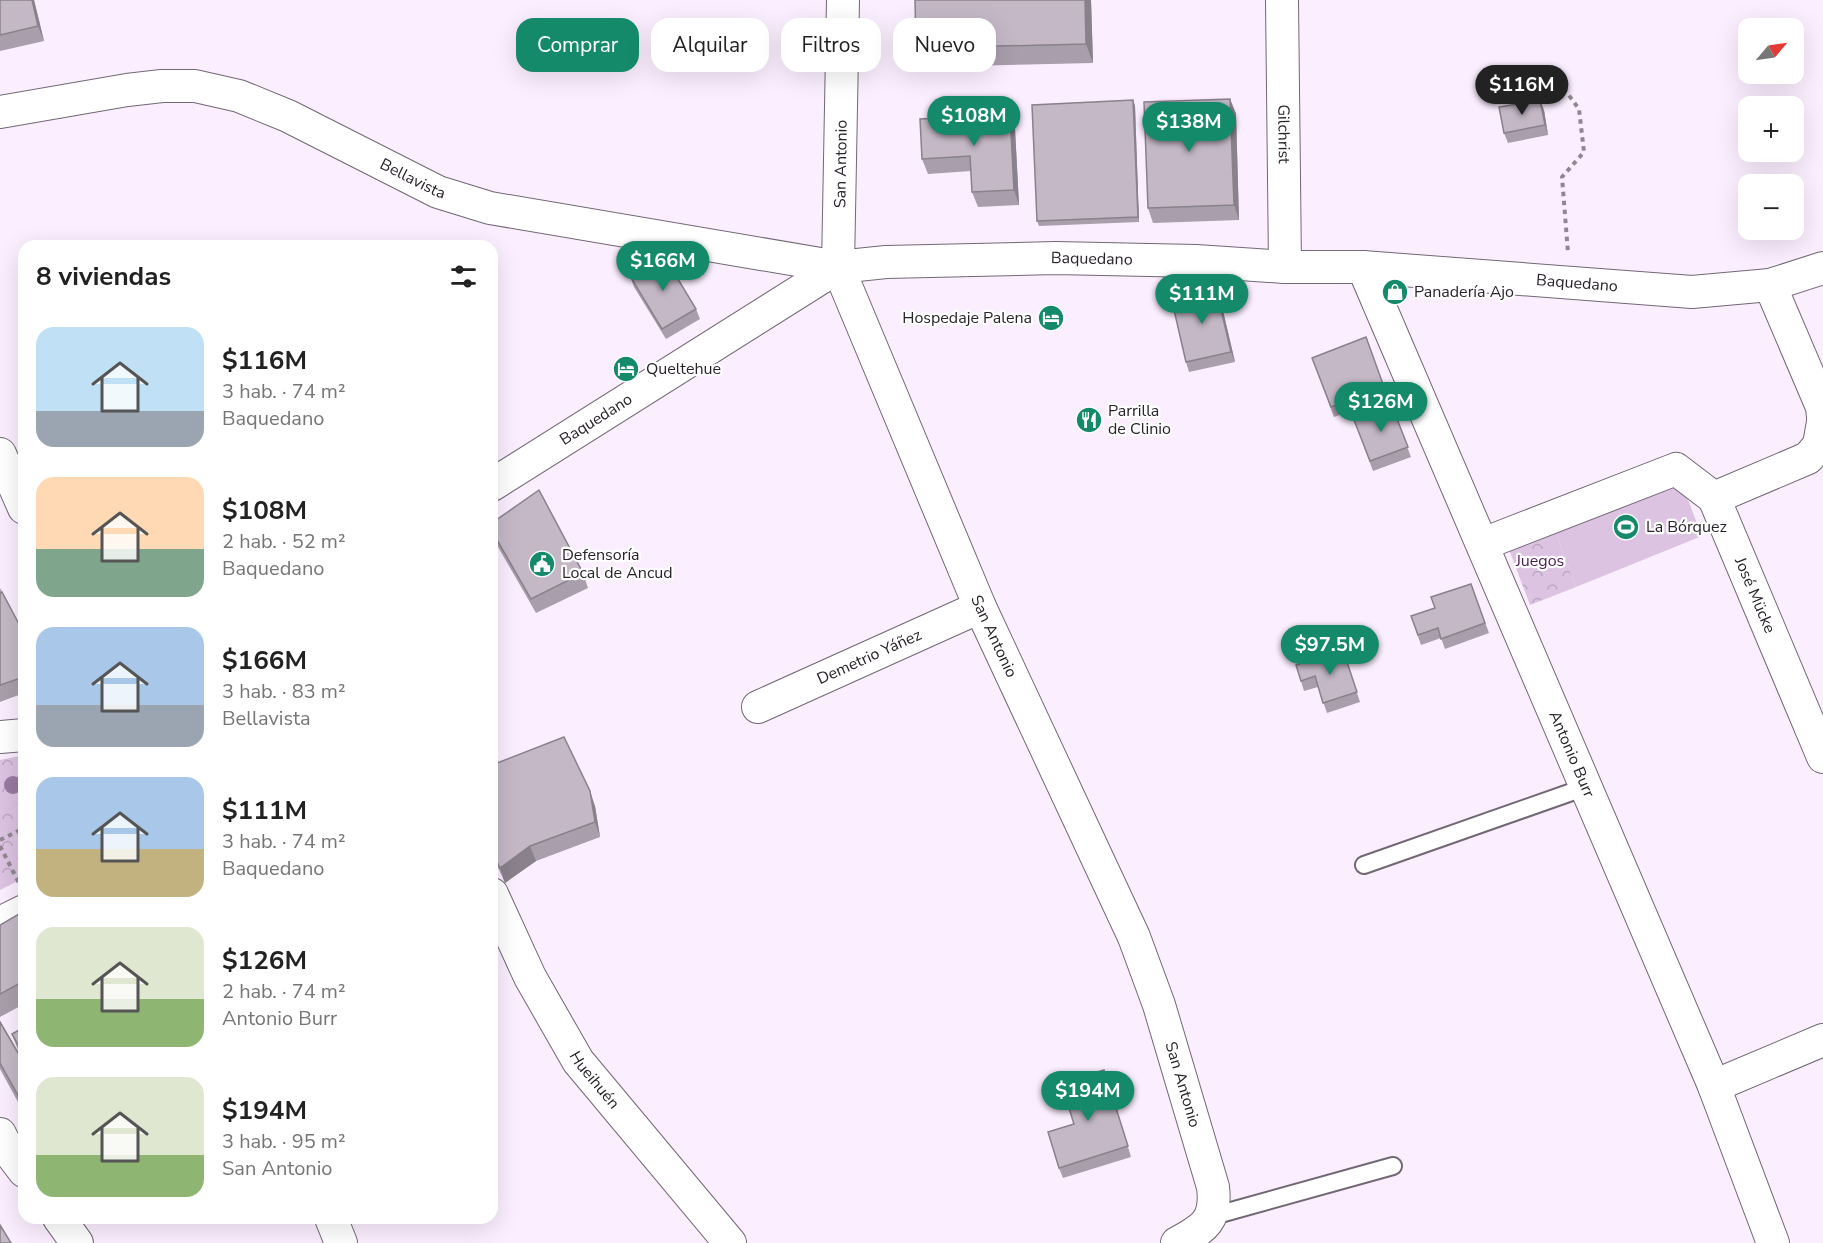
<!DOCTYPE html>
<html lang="es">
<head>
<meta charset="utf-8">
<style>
  body { margin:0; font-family:"Nunito Sans",sans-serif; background:#f2f2f2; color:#222; height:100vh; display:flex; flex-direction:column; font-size:22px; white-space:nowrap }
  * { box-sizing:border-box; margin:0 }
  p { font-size:20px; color:#767676 }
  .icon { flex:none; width:33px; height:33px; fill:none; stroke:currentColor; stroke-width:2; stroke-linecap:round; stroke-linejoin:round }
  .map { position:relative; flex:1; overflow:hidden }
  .side { position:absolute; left:18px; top:240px; width:480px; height:984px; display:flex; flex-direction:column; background:#fff; border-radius:18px; box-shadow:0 6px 24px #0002 }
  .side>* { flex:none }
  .hud { position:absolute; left:516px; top:18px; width:570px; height:54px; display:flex; gap:12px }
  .needle { width:39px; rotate:61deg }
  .controls { position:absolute; left:1738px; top:18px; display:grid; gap:12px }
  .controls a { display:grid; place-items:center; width:66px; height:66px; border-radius:12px; background:#fff; box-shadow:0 6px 24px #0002; font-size:30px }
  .price { position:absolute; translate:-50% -51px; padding:0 14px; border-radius:21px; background:#158a6b; color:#fff; font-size:20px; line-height:39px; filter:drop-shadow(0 2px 3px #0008) }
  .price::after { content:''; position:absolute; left:50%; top:36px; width:18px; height:14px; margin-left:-9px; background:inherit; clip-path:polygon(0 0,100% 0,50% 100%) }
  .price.current { background:#222; color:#fff }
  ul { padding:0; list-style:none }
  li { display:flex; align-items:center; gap:18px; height:150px; padding:0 18px }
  li span { display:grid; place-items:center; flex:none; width:168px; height:120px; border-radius:18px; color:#555 }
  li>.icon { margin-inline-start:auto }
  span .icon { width:72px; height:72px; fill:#fffc; stroke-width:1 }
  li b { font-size:26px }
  h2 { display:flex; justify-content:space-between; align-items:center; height:72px; padding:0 18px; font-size:26px }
  .tag { padding:0 21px; border-radius:18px; background:#fff; box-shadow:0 6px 24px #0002; font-size:21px; line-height:54px }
  .tag.current { background:#158a6b; color:#fff }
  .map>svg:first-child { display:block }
</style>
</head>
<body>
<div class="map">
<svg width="1823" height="1243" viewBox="0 0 1823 1243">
  <defs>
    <pattern id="park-crowns" width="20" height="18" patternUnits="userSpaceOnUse" patternTransform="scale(1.5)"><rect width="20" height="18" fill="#dbc3e1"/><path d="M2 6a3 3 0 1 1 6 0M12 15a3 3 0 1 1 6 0" fill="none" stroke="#bca7c1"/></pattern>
  </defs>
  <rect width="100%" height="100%" fill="#fbeeff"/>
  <!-- green -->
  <path fill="#dbc3e1" d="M1676,469L1702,536L1576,587L1550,518Z"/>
  <!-- park -->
  <path fill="url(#park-crowns)" d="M1550,518L1576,587L1530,605L1504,536Z
    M24,755V878L0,890V760Z"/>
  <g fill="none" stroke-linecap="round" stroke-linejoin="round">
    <!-- lane casing -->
    <g stroke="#726775" stroke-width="20">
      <path id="lane" d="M1364,865L1586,787
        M1213,1216L1393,1166"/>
    </g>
    <!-- street casing -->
    <g stroke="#726775" stroke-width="34">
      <g id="street">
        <path id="s1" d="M843,0L838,267L980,607L1134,937L1159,1005L1213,1187C1217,1220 1205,1228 1177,1243"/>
        <path id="s2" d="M1282,0L1285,267"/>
        <path id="s3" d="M0,112L127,90L162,86H195L239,96L288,116L438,192L490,208L838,267"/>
        <path id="s4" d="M1363,267L1714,1086L1773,1243"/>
        <path d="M1770,285L1822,407L1823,417"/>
        <path id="s5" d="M1823,422L1819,445L1808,458L1714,498L1823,757"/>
        <path d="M0,454L24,508"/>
        <path id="s6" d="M492,485L838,267L886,262L1056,258L1196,261L1285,267H1363L1692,292L1770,285L1823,268"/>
        <path d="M1483,544L1676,469L1714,498"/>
        <path id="s7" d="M758,707L980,607"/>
        <path d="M0,737L24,735"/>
        <path id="s8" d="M492,894L530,977L578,1061L730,1243"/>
        <path d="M0,923L24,911"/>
        <path d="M1714,1086L1823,1040"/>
        <path d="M0,1134L8,1150L24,1171"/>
        <path d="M59,1218L77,1243"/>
        <path d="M331,1218L341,1243"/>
      </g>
    </g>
    <!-- path -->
    <path stroke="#908792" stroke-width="4" stroke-dasharray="4.5 4.5" stroke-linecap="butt" d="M1497,79L1556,78L1579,109L1584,152L1562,177L1568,253
      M0,840L24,828
      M0,846L19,883"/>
    <!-- lane -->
    <use href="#lane" stroke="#fff" stroke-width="16"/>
    <!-- street -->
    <use href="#street" stroke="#fff" stroke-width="32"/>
  </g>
  <!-- trees -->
  <circle fill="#9979a1" cx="13" cy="785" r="9"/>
  <!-- wall -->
  <path fill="#a99eab" d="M0,0H34L44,41L0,51Z
    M915,0H1091L1093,63L923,67L916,48Z
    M1230,99L1236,114L1239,220L1153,223L1148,208Z
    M1133,100L1135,106L1139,222L1039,226L1037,221Z
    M1544,110L1548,135L1508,143L1504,133Z
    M1010,114L1015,129L1019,205L978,207L972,192L971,171L928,174L922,159Z
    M630,276L696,309L700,319L666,339L634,287Z
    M1219,294L1235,362L1189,372L1186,362L1190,307Z
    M1366,337L1388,397L1334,417L1312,358Z
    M1392,406L1411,457L1373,471L1354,420Z
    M492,523L583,573L588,588L536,613L494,540L492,535Z
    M1471,584L1489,633L1445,649L1441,638L1421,645L1411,616L1435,608Z
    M0,588L20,626L24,637V693L0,702Z
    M1343,650L1360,702L1327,713L1318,687L1304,691L1301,681Z
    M492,765L595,806L600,837L536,861L505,883L492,854Z
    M24,911V1004L0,1017V925Z
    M0,1022L24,1063V1113L0,1069Z
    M24,1027V1061L19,1053L12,1034Z
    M1108,1080L1131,1157L1063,1178L1059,1168L1074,1124Z"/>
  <!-- shaded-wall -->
  <path fill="#89818b" d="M32,0H34L44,41L38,26Z
    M1085,0H1091L1093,63L1086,44Z
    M1230,99L1236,114L1239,220L1234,205Z
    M1133,100L1135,106L1139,222L1138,217Z
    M1540,100L1544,110L1548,135L1545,125Z
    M1010,114L1015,129L1019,205L1014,190Z
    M1215,284L1219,294L1235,362L1231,352Z
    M20,626L24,637V678V677Z
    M590,791L595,806L600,837L595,822Z
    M530,846L536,861L505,883L500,868Z"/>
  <!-- building -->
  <path fill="#c4b8c7" stroke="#89818b" stroke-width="1.5" d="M0,0H32L38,26L0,35Z
    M915,0H1085L1086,44L916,48Z
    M1230,99L1234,205L1148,208L1144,102Z
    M1133,100L1138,217L1037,221L1032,105Z
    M1540,100L1545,125L1504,133L1499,107Z
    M1010,114L1014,190L972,192L970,156L922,159L920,119Z
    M664,256L696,309L662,329L630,276Z
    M1215,284L1231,352L1186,362L1174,310L1190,307L1186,291Z
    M1366,337L1384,387L1331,407L1312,358Z
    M1392,406L1408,447L1370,461L1354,420Z
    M539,490L583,573L531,599L492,531V523Z
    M1471,584L1485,623L1441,639L1438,628L1418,635L1411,616L1435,608L1431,597Z
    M2,592L20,626L24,677L0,685V593Z
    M1343,650L1357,692L1323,703L1315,676L1301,681L1296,665Z
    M564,737L590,791L595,822L530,846L500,868L492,851V765Z
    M24,911V981L0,994V925Z
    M0,1022L24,1063V1106L0,1063Z
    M24,1027V1055L12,1034Z
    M1104,1070L1128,1146L1059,1168L1048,1132L1074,1124L1061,1083Z
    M0,1225L11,1243H0Z"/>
  <!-- icons -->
  <defs>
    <g id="shop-disc" transform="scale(1.35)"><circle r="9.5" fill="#158a6b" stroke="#fff"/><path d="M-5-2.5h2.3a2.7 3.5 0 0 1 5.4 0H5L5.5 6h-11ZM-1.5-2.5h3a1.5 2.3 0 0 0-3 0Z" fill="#fff"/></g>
    <g id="hotel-disc" transform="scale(1.35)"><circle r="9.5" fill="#158a6b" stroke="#fff"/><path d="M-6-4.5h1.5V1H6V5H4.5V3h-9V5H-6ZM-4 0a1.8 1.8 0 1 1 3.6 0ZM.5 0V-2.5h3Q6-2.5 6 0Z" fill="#fff"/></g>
    <g id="restaurant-disc" transform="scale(1.35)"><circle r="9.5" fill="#158a6b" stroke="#fff"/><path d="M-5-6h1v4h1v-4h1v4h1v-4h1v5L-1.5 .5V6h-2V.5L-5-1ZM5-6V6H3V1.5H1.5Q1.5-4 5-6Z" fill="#fff"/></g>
    <g id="stadium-disc" transform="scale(1.35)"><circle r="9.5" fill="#158a6b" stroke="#fff"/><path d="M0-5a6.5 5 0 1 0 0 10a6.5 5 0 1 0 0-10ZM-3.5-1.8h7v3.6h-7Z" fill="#fff"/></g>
    <g id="civic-disc" transform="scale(1.35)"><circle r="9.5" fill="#158a6b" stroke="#fff"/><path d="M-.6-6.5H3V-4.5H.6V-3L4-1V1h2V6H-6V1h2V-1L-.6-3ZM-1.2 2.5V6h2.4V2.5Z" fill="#fff"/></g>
  </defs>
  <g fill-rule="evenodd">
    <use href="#shop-disc" x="1395" y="292"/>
    <use href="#hotel-disc" x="1051" y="318"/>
    <use href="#hotel-disc" x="626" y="369"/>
    <use href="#restaurant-disc" x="1089" y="420"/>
    <use href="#stadium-disc" x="1626" y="527"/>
    <use href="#civic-disc" x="542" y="564"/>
  </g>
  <g text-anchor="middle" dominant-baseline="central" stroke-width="4.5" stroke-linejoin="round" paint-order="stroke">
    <!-- street labels -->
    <g font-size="16" fill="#282329" stroke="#fff">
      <text stroke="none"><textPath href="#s2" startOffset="134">Gilchrist</textPath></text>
      <text transform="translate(841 164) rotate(-89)">San Antonio</text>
      <text stroke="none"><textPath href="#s3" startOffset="435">Bellavista</textPath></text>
      <text stroke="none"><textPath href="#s6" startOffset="663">Baquedano</textPath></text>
      <text stroke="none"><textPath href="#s6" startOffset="1149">Baquedano</textPath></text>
      <text stroke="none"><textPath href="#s6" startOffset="123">Baquedano</textPath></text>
      <text stroke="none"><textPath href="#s5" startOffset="248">José Mücke</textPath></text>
      <text stroke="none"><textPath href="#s1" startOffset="668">San Antonio</textPath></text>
      <text stroke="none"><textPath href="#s7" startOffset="122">Demetrio Yáñez</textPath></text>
      <text stroke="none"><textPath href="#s4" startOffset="530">Antonio Burr</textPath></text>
      <text stroke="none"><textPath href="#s8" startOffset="213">Hueihuén</textPath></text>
      <text stroke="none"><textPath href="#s1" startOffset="1155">San Antonio</textPath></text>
    </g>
    <!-- poi labels -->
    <g font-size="16" fill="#282329" stroke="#fff" text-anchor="start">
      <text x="1414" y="292">Panadería Ajo</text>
      <text x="1032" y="318" text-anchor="end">Hospedaje Palena</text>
      <text x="646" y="369">Queltehue</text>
      <text x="1108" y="411">Parrilla<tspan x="1108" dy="18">de Clinio</tspan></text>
      <text x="1646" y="527">La Bórquez</text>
      <text x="562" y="555">Defensoría<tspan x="562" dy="18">Local de Ancud</tspan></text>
    </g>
    <!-- park labels -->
    <g font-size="16" fill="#491a54" stroke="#fff">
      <text x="1540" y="561">Juegos</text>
    </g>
  </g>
</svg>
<div class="controls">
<a><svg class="needle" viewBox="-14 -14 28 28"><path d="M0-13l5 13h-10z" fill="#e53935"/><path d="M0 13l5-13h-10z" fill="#767676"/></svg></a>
<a>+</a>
<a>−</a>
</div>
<b class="price current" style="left:1522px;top:116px">$116M</b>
<b class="price" style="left:974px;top:147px">$108M</b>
<b class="price" style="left:1189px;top:153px">$138M</b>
<b class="price" style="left:663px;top:292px">$166M</b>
<b class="price" style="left:1202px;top:325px">$111M</b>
<b class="price" style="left:1381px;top:433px">$126M</b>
<b class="price" style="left:1330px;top:676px">$97.5M</b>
<b class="price" style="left:1088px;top:1122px">$194M</b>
<div class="hud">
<a class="tag current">Comprar</a>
<a class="tag">Alquilar</a>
<a class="tag">Filtros</a>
<a class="tag">Nuevo</a>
</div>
<section class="side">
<h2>8 viviendas<svg class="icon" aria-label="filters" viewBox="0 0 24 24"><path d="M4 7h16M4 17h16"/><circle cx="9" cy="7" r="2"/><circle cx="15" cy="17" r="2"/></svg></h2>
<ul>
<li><span style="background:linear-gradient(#bfe0f5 70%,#9aa5b1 0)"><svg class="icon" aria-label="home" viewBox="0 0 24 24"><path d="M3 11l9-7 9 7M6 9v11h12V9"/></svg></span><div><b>$116M</b><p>3 hab. · 74 m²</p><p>Baquedano</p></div></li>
<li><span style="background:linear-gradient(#ffd9b3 60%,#7fa58c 0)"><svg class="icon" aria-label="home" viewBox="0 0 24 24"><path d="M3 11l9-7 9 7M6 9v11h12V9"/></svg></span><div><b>$108M</b><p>2 hab. · 52 m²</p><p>Baquedano</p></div></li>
<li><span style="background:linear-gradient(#a9c7e8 65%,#9aa5b1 0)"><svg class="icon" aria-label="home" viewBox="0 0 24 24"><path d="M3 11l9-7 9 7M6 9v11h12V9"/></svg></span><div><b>$166M</b><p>3 hab. · 83 m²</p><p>Bellavista</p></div></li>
<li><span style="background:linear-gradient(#a9c7e8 60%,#c2b280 0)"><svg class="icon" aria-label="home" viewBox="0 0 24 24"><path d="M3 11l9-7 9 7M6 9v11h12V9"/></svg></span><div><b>$111M</b><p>3 hab. · 74 m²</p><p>Baquedano</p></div></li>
<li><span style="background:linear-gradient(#dfe7d0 60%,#8fb573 0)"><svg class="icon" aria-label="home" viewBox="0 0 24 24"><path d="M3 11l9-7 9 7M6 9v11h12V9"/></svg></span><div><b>$126M</b><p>2 hab. · 74 m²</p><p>Antonio Burr</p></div></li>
<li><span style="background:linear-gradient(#dfe7d0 65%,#8fb573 0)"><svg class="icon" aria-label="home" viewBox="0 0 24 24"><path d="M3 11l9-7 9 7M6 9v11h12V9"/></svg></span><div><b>$194M</b><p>3 hab. · 95 m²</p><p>San Antonio</p></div></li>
</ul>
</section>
</div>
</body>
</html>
